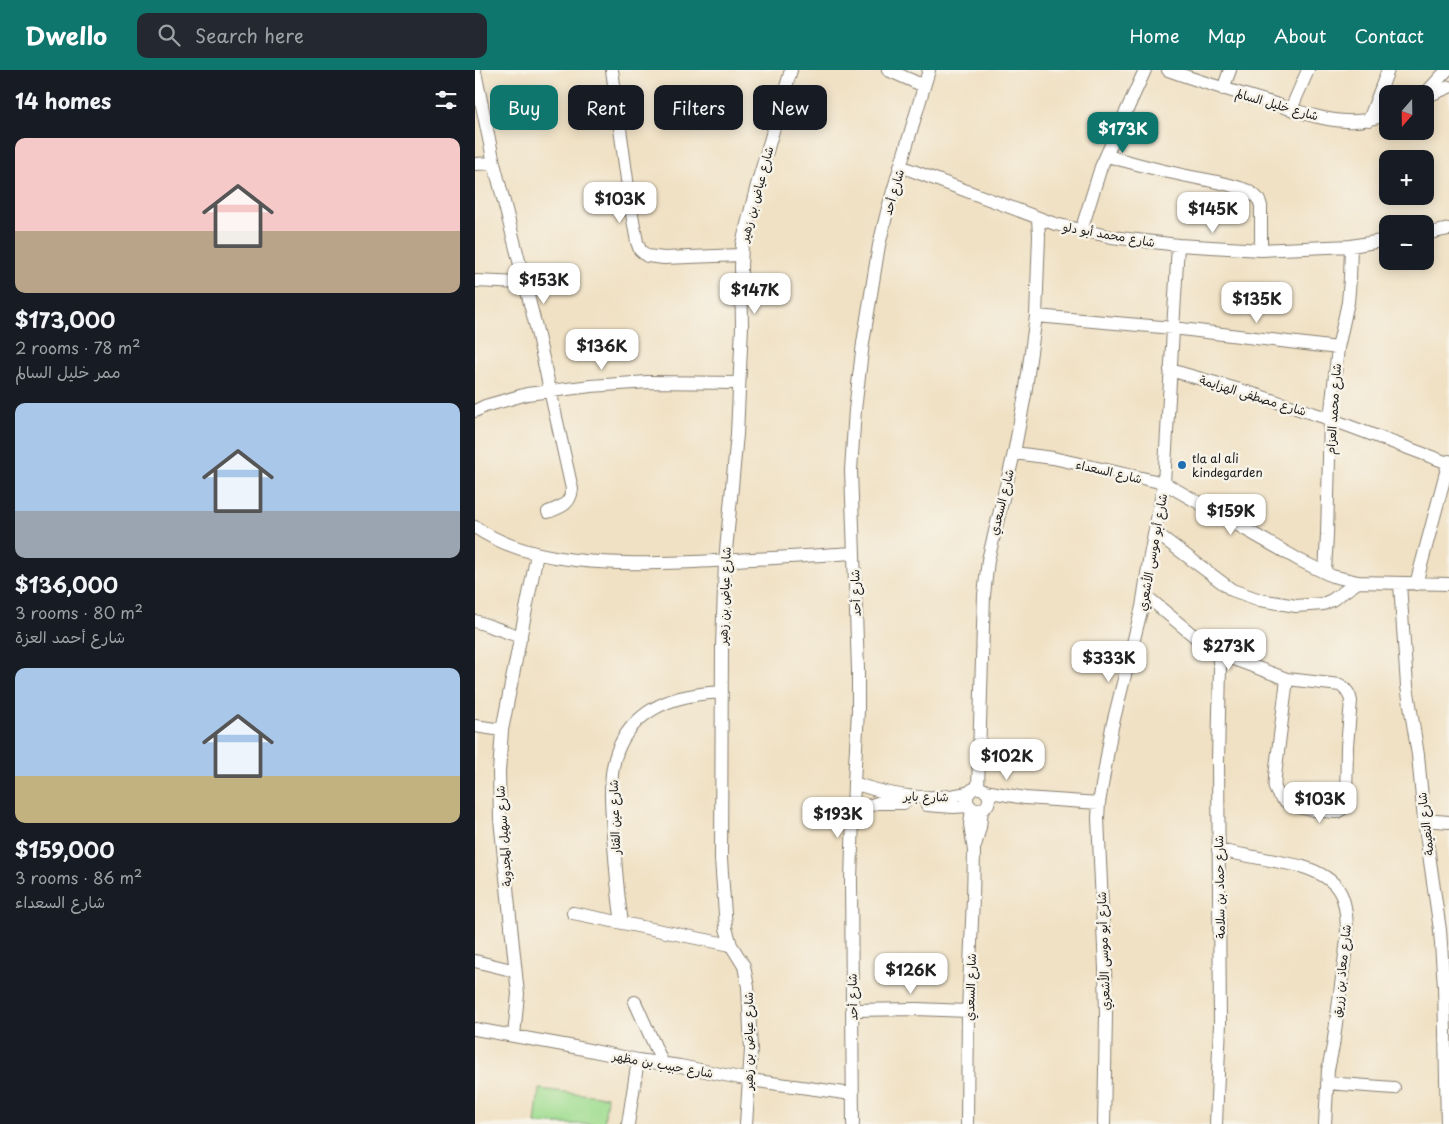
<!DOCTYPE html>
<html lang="en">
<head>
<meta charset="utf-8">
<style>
  body { margin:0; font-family:"Playpen Sans","Playpen Sans Arabic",sans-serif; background:#242831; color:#f1f3f6; height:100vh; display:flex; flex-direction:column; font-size:19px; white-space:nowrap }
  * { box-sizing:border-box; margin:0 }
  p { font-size:16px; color:#9ea1a6 }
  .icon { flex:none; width:28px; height:28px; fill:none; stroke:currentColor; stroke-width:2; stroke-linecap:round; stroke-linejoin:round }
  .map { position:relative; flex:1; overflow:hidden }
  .drawer { display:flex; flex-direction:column; background:#171b24; width:475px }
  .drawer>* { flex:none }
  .hud { position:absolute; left:15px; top:15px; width:475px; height:45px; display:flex; gap:10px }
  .needle { width:32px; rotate:200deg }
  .tools { position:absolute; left:904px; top:15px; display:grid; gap:10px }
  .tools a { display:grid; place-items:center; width:55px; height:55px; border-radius:10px; background:#171b24; box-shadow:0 2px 12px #0003; font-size:25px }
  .price { position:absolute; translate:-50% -42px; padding:0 11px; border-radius:10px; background:#fff; color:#222; font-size:16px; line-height:32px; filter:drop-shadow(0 1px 2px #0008) }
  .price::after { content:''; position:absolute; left:50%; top:30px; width:15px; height:11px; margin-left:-8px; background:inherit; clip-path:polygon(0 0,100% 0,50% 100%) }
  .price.current { background:#0f766e; color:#fff }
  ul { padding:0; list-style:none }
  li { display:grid; align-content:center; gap:10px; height:265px; padding:0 15px }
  li span { display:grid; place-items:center; height:155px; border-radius:10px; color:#555 }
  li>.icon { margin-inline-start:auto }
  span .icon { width:90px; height:90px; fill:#fffc; stroke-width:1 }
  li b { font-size:21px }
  h2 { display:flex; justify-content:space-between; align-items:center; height:60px; padding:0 15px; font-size:21px }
  .pill { padding:0 18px; border-radius:10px; background:#171b24; box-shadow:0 2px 12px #0003; font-size:18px; line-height:45px }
  .pill.current { background:#0f766e; color:#fff }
  header { display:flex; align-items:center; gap:30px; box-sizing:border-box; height:70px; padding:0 25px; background:#0f766e; color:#fff }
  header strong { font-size:24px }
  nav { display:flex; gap:28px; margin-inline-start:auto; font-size:18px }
  .search { width:350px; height:45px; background:#242831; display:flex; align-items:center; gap:12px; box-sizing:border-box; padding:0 18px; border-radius:10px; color:#9ea1a6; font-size:19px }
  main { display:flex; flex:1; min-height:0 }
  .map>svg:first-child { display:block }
</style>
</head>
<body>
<header>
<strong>Dwello</strong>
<div class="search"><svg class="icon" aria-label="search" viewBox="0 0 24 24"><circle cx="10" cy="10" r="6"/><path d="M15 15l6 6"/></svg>Search here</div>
<nav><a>Home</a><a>Map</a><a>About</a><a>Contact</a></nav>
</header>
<main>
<section class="drawer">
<h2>14 homes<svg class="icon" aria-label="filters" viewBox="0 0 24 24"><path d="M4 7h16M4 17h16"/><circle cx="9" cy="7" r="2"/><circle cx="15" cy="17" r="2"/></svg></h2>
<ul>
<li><span style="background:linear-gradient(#f6c9c9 60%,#b9a48a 0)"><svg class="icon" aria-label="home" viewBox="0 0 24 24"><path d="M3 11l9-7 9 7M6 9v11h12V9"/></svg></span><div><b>$173,000</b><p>2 rooms · 78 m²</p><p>ممر خليل السالم</p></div></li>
<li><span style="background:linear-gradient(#a9c7e8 70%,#9aa5b1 0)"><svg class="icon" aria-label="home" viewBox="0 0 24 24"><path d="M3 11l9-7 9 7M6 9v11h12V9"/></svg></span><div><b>$136,000</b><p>3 rooms · 80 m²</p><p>شارع أحمد العزة</p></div></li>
<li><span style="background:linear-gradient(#a9c7e8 70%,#c2b280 0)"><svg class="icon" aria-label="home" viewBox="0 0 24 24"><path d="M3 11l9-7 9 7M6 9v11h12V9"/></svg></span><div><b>$159,000</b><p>3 rooms · 86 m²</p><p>شارع السعداء</p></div></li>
</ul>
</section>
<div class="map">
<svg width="974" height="1054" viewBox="0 0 974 1054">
  <rect width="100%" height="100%" fill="#f7f3e8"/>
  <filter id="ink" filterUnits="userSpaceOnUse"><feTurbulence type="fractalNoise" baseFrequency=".02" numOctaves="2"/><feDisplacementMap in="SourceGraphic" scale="10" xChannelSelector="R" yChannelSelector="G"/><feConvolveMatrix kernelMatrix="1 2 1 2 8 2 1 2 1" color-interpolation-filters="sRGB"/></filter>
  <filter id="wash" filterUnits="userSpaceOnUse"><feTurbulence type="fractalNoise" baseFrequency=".0096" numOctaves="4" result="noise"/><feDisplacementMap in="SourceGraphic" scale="20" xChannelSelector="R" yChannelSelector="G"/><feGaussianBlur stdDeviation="1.12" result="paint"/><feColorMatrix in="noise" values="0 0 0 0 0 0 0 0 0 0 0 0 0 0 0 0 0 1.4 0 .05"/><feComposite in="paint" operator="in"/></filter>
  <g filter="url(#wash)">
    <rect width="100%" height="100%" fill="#f0e1c4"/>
    <!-- grass -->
    <path fill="#a0dd91" stroke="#5e7c56" d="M64,1019L132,1027L129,1054H60Z"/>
  </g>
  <g filter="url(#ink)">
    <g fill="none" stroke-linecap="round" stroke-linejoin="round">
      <!-- minor casing -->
      <g stroke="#867e70" stroke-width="14">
        <path id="minor" d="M137,0L156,139L162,172L165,180L172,186L189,188L266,185
          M413,0L449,16
          M693,0C728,13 764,23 800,34C822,41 847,50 871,51C886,52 899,49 912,44
          M0,2L19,93L61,257L97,419C95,435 86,437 73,442
          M748,19L755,0
          M950,24L972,0
          M950,27L974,17
          M816,39L833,0
          M894,50L913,0
          M632,86C655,92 679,99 703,104C724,109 751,112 771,120C778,124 784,127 786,136V180
          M0,94L19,93
          M425,96L580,154L637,167L703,175L786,180L876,176L912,170
          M606,161L626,97L670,0
          M950,164L974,159
          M0,211L50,213
          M561,246L698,258L863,278
          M695,300L772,322L855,349L973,393
          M0,341L10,336L52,324L116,316L173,312L264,313
          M539,383L578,388L689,413L826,491L857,506L883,512L974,514
          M0,457C59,498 150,494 219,492C272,490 326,486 379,483
          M680,462L757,520L785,530L821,536L848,534L857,530L883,512
          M850,502L852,465L855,349L863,278L873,232L875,209L876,176
          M925,514L932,616L943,685L949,750L965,860L969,916L972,1054
          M941,514L974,391
          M670,525L725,571L742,581L761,590L812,609L865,615C871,619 875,624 876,631L872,676L871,731L870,737L862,742C843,741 807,740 800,718C799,715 800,710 800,706L812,609
          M0,551L46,567
          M0,656L27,660
          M379,713C416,726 456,733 495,722
          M503,718L509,525L513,490L539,383L550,325L561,246L564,166L563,148
          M492 729a11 11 0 1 1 22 0a11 11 0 1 1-22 0Z
          M510,721L550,728L624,733
          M452,735L478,737L495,736
          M378,742L402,733H429
          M949,750L974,752
          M500,776L505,757L507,739
          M743,780L825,796C869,809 872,828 872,870L858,976L853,1000L850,1054
          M98,843L256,875
          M147,852C142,823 141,794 138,765C137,743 134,719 138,697C146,654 179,631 220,625C229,623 238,623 247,622
          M0,891L40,901
          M160,932L188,994
          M378,940L441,939L493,941
          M0,959L94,976L163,990L205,996L275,1010L377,1024
          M39,966L43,924L25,749L24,702L27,660L62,484
          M852,1013L919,1018
          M153,1054L163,990
          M271,1054L276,980L273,917L269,896L256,875L251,858L246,789L247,576L250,491L262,364L267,256L266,197L267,174L282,115L316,0
          M378,1054L376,810L379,713L383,641V599L376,400L380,340L388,273L404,175L413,138L454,0
          M492,1054L493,941L498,828L499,781L495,754L497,738
          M629,1054L631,946L630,899L623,748L624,733L637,657L667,537L674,491L689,413L703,175
          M741,1054L745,953L743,691L745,597L742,581"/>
      </g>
      <!-- minor -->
      <use href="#minor" stroke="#fff" stroke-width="12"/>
    </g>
  </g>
  <!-- markers -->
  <circle fill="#1f6fb2" stroke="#f7f3e8" stroke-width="2" cx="707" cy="395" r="5"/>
  <g text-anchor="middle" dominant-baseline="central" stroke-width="5" stroke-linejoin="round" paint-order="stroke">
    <!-- street labels -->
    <g font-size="12" fill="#1c1c1c" stroke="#f7f3e8">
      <text transform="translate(802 34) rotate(16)">شارع خليل السالم</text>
      <text transform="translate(418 122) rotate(-74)">شارع أحد</text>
      <text transform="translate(281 124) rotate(-75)">شارع عياض بن زهير</text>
      <text transform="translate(634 164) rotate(10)">شارع محمد أبو دلو</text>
      <text transform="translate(778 325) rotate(17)">شارع مصطفى الهزايمة</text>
      <text transform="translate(858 339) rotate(-86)">شارع محمد العزام</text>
      <text transform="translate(634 401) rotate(13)">شارع السعداء</text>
      <text transform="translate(526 432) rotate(-76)">شارع السعدي</text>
      <text transform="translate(677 482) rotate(-80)">شارع أبو موسى الأشعري</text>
      <text transform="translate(380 523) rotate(-92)">شارع أحد</text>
      <text transform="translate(249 526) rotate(-88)">شارع عياض بن زهير</text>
      <text transform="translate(451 726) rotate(1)">شارع باير</text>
      <text transform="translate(139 747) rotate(-92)">شارع عين القتار</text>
      <text transform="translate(950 754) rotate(-97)">شارع النعيمة</text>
      <text transform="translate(28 766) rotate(-94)">شارع سهيل المجدوبة</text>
      <text transform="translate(744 817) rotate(-91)">شارع حماد بن سلامة</text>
      <text transform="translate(628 881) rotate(-92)">شارع أبو موسى الأشعري</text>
      <text transform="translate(866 901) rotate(-84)">شارع معاذ بن زريق</text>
      <text transform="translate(495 917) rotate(-88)">شارع السعدي</text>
      <text transform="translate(377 927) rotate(-91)">شارع أحد</text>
      <text transform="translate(273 971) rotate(-90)">شارع عياض بن زهير</text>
      <text transform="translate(188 994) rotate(10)">شارع حبيب بن مظهر</text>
    </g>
    <!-- poi labels -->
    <g font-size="12" fill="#1c1c1c" stroke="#f7f3e8" text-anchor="start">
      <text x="717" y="388">tla al ali<tspan x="717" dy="14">kindegarden</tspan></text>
    </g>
  </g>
</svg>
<div class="tools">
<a><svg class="needle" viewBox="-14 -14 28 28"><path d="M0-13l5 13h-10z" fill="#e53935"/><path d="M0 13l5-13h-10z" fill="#9ea1a6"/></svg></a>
<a>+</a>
<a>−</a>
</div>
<b class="price current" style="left:648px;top:84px">$173K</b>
<b class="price" style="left:145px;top:154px">$103K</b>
<b class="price" style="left:738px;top:164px">$145K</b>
<b class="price" style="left:69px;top:235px">$153K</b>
<b class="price" style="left:280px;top:245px">$147K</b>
<b class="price" style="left:782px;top:254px">$135K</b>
<b class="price" style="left:127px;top:301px">$136K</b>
<b class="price" style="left:756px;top:466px">$159K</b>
<b class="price" style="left:754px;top:601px">$273K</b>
<b class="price" style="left:634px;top:613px">$333K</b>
<b class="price" style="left:532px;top:711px">$102K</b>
<b class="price" style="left:845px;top:754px">$103K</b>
<b class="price" style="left:363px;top:769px">$193K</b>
<b class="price" style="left:436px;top:925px">$126K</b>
<div class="hud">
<a class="pill current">Buy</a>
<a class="pill">Rent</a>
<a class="pill">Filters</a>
<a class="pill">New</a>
</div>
</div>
</main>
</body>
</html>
